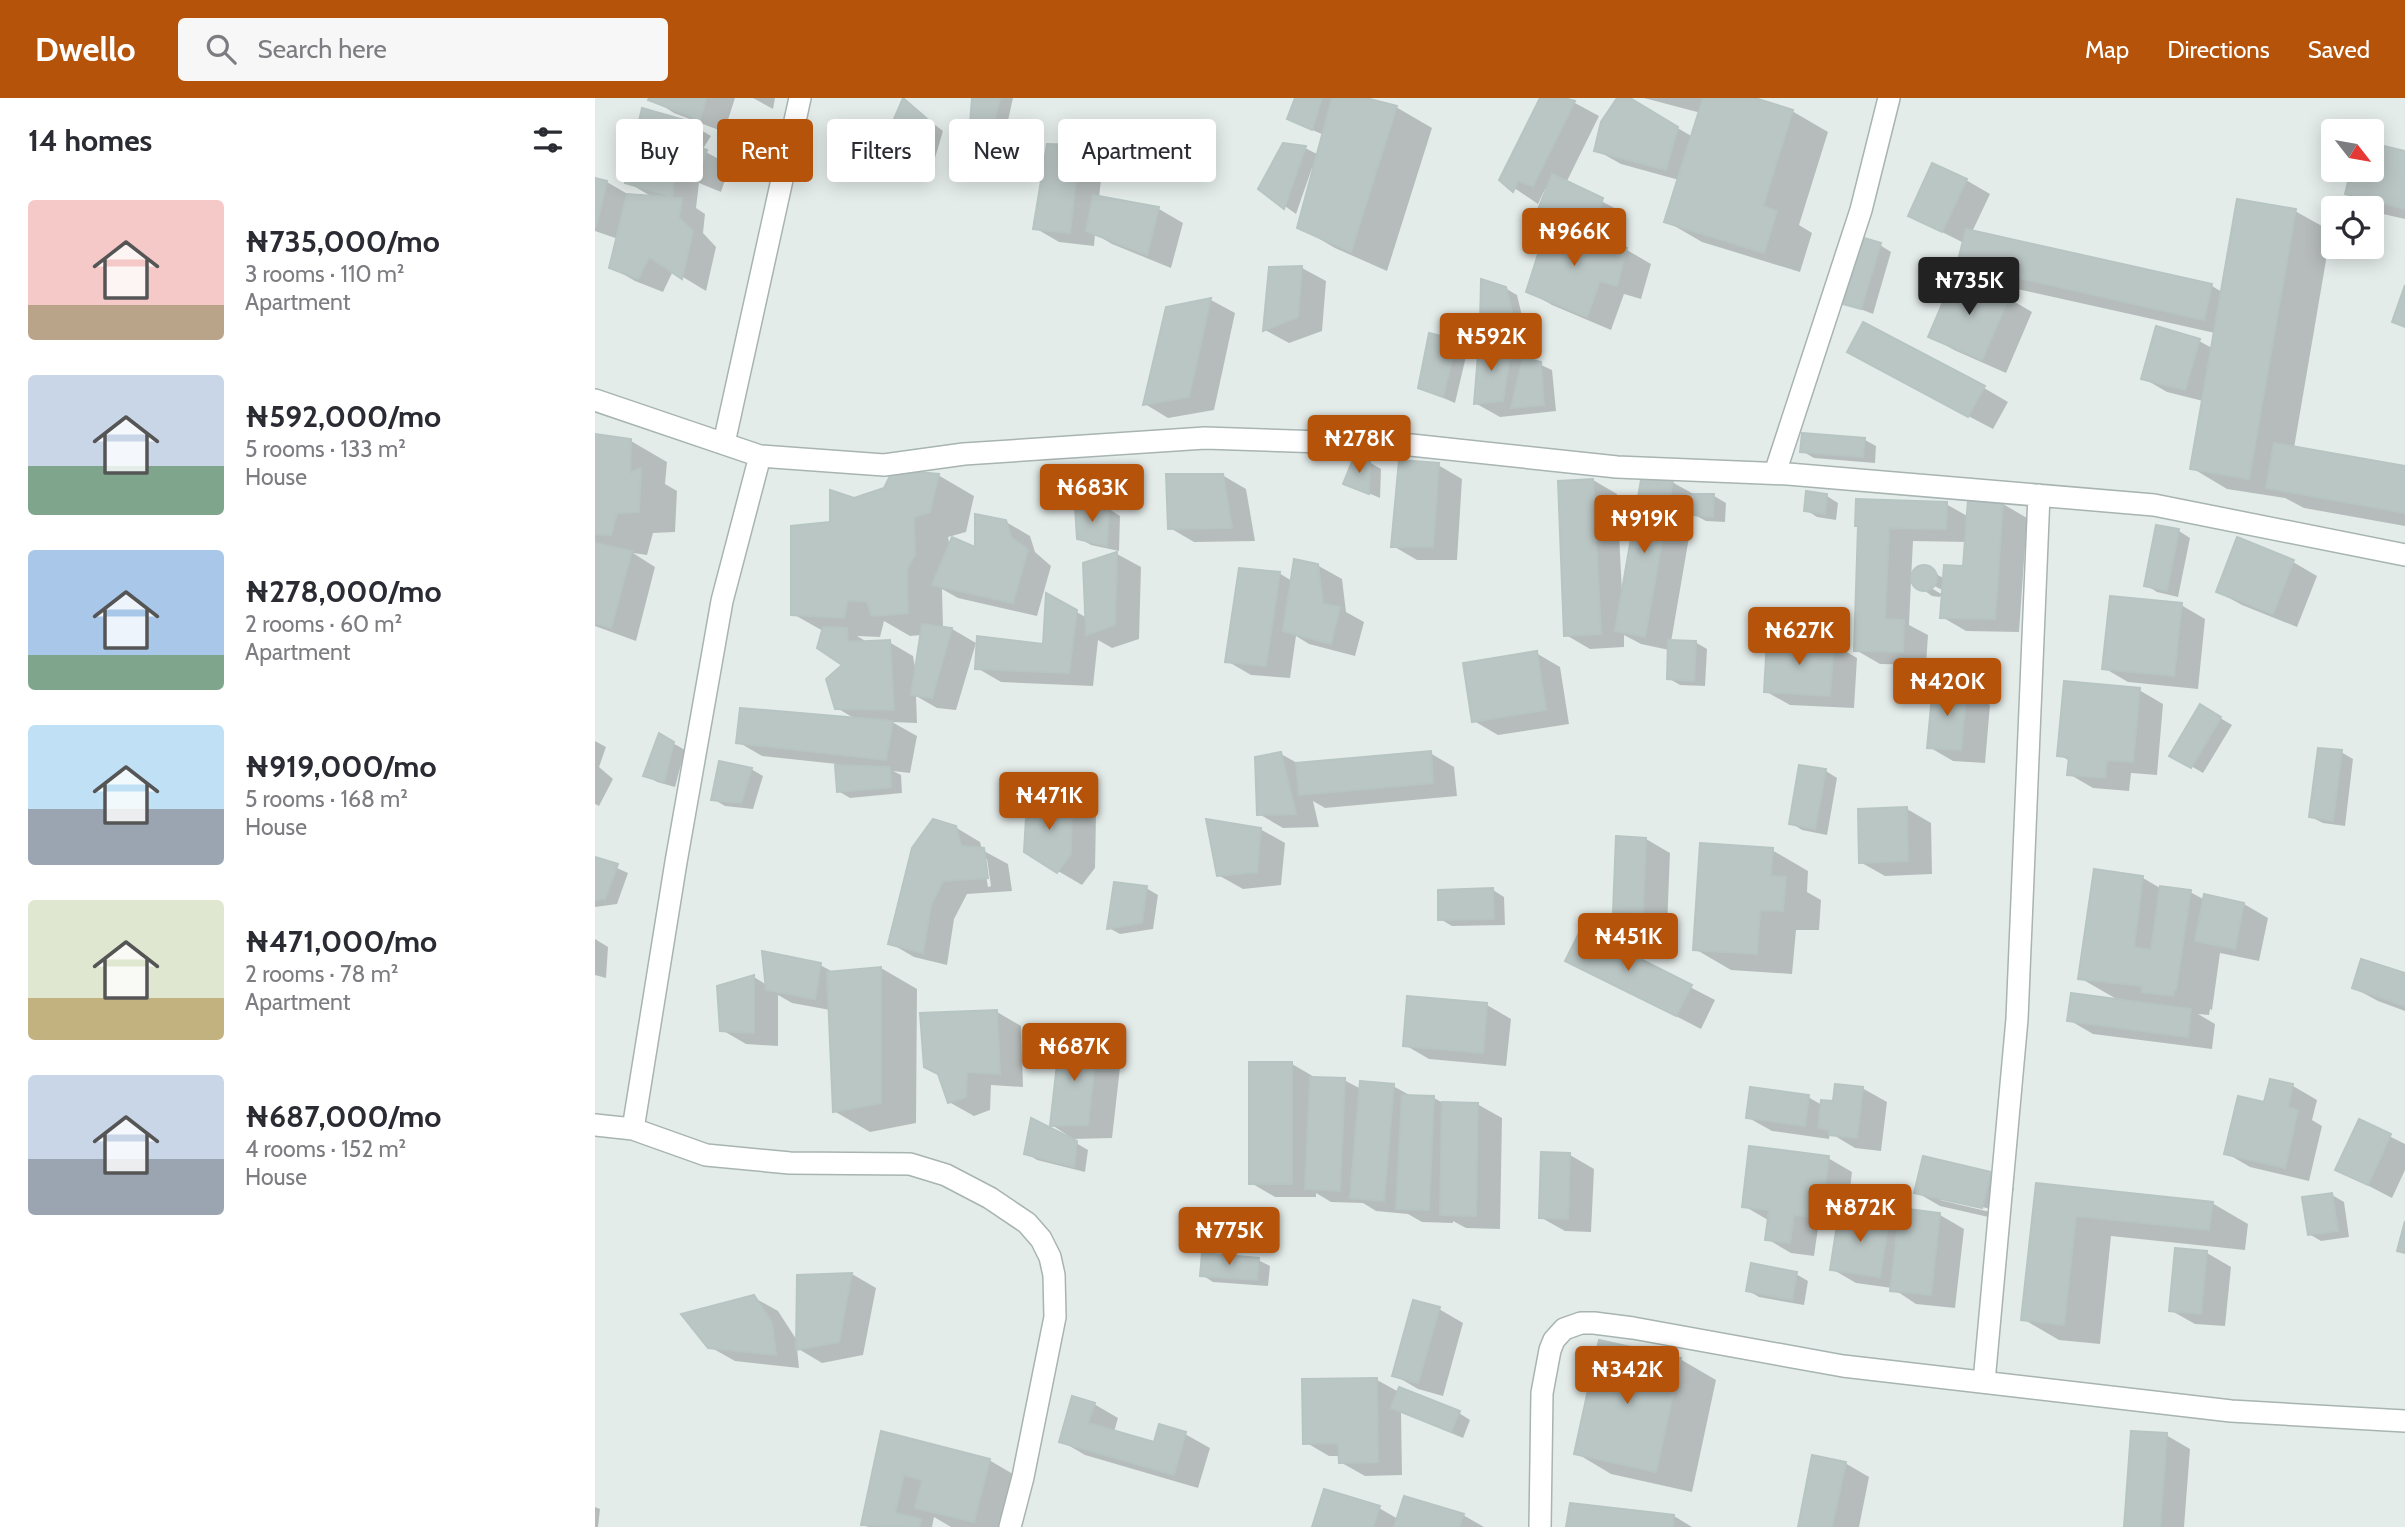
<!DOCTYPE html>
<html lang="en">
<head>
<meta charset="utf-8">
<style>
  body { margin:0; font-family:Cabin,sans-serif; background:#f7f7f7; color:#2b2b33; height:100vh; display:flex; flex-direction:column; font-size:26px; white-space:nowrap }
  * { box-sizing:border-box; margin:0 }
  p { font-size:23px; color:#7c7c81 }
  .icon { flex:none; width:38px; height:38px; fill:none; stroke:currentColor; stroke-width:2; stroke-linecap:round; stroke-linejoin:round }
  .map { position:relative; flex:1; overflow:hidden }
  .panel { display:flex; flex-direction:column; background:#fff; width:595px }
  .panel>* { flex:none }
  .guide { position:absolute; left:21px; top:21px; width:665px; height:63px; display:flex; gap:14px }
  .needle { width:46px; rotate:121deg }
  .fabs { position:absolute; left:1726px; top:21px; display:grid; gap:14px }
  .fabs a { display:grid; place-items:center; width:63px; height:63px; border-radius:7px; background:#fff; box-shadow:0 4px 18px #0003; font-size:35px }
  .price { position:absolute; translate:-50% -60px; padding:0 16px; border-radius:7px; background:#b45309; color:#fff; font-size:23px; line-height:46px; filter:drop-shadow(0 2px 4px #0008) }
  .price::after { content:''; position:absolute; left:50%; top:42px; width:21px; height:16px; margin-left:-10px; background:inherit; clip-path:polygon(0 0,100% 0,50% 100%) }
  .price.on { background:#222; color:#fff }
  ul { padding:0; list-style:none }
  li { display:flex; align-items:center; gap:21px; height:175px; padding:0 28px }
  li span { display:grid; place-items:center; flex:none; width:196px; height:140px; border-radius:7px; color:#555 }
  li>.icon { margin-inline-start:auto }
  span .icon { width:84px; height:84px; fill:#fffc; stroke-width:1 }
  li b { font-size:30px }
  h2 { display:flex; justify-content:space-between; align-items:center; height:84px; padding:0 28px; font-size:30px }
  .chip { padding:0 24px; border-radius:7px; background:#fff; box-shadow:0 4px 18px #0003; font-size:24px; line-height:63px }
  .chip.on { background:#b45309; color:#fff }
  header { display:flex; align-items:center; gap:42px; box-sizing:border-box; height:98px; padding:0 35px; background:#b45309; color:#fff }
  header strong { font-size:33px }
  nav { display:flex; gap:38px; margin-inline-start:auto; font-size:24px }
  .search { width:490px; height:63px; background:#f7f7f7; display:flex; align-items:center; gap:18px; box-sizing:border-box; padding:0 24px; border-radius:7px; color:#7c7c81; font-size:26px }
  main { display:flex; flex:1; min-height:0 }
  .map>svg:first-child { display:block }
</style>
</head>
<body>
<header>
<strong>Dwello</strong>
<div class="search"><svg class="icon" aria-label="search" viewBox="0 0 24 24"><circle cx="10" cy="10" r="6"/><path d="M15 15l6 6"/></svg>Search here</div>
<nav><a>Map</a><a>Directions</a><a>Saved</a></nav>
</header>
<main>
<section class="panel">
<h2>14 homes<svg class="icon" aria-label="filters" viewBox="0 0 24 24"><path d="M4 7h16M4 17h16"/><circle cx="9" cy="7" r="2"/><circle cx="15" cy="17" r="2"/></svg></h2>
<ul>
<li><span style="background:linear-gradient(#f6c9c9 75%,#b9a48a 0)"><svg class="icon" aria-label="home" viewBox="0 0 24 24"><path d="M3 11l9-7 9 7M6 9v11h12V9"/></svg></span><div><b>₦735,000/mo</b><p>3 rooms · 110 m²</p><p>Apartment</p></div></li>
<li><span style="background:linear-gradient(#c9d6e8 65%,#7fa58c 0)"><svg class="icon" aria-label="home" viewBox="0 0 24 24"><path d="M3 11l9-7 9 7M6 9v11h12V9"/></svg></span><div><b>₦592,000/mo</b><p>5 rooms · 133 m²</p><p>House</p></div></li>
<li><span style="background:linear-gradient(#a9c7e8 75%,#7fa58c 0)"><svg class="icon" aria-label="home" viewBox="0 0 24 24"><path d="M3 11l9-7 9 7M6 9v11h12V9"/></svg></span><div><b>₦278,000/mo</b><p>2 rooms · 60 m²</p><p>Apartment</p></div></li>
<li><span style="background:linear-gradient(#bfe0f5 60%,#9aa5b1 0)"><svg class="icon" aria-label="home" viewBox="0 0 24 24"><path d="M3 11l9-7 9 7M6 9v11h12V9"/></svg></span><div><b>₦919,000/mo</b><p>5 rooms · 168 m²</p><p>House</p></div></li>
<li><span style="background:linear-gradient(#dfe7d0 70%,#c2b280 0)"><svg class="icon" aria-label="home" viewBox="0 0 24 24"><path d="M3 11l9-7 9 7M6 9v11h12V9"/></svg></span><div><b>₦471,000/mo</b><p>2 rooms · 78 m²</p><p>Apartment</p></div></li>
<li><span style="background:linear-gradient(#c9d6e8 60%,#9aa5b1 0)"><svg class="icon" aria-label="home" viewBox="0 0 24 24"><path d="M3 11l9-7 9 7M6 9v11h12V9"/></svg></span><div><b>₦687,000/mo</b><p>4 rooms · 152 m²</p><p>House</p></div></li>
</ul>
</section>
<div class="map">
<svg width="1810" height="1429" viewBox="0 0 1810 1429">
  <rect width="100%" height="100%" fill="#e4ecea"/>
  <!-- shadow -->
  <path fill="#0003" fill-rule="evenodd" d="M56,0H140L129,34L79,15Z
    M158,0H180L178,11Z
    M379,0H418L412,27L388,31L377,25Z
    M702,0H763L801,9L837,30L792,173L740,150L704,129L720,71L717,70L701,116L665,90L710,50L724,57L729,37L706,27Z
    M947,0H962L980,5L1004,18L971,85L1031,116L1024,139L970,122L946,108L953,92L950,91L943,106L906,81Z
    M1024,0H1031L1098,39L1106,15L1049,0H1154L1197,13L1233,34L1204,127L1217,135L1205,174L1107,144L1071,123L1084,82L1026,66L1001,52Z
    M309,3L348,33L340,60L304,48L292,41Z
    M92,24L116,38L107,52L135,67L126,94L104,85L101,110L110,116L108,135L121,149L111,193L78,173L68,194L40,183L16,169L23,141L0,133V82L12,84L36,98L59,100L32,84Z
    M484,49L508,63L504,100L564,111L588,125L576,170L517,146L500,136L499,148L464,144L440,130Z
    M1810,55V121L1788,116L1752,95L1758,72H1776Z
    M1371,82L1395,96L1377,134L1617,188L1627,194L1700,113L1736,133L1699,350L1810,370V428L1709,410L1690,400L1632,391L1597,370L1608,303L1572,294L1548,280L1604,243L1617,250L1620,235L1400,186L1364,165L1369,145L1315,118Z
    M955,128L1032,152L1056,166L1046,201L1029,196L1016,232L957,207L933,193Z
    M1285,147L1296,154L1278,216L1250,205Z
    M707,170L731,183L727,233L694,245L670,232L676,171Z
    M910,190L922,197L932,239L899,233L887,226Z
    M1413,200L1437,214L1411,275L1359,252L1335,238Z
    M616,202L640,215L619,312L573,320L550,306L573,210Z
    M861,243L873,250L860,305L825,290Z
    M915,253L957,272L961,313L905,319L880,305Z
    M1278,268L1389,290L1413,304L1398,331Z
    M0,338L36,343L72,364L70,386L82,393L80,434L58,435L52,457L38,455L60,469L41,543L0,528Z
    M1270,342L1281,348L1280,365L1219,360L1207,353Z
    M774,364L786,371L785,400L750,385Z
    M843,367L867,381L862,462H822L798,448Z
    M343,377L379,398L371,434L353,439L355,449L382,452L411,424L435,438L440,454L456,468L442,518L363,500L347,491L348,530L357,531L381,545L361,612L342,610L321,598L322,625L297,624L322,638L315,675L298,673L306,677L307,695L255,700L243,693L242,666L167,658L143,644L262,622L242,610L250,567L228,533L198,516L237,426L259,402ZM289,523L315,538L327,537L321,575L318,558L294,544L274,545L262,538L285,539Z
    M627,377L651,391L660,443L599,444L575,430Z
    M998,382L1022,396L1027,494L1077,384L1102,398H1119L1131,405L1130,424L1111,423L1098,416L1076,544H1100L1112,551L1110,588L1085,587L1073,580L1074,552L1046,546L1029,537V549L995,551L971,537Z
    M1232,398L1243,405L1241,422L1222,419L1211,412Z
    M1351,406L1374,419L1408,406L1432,420L1424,534L1371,533L1347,519L1349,493L1332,484L1331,487L1348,497L1344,499L1337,498L1316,483L1314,527L1333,537L1331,567L1285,566L1261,552L1264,429ZM1318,443L1372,444L1370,470L1350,481L1334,472V470L1327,469L1321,472L1316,482Z
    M514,411L525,418L524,453L496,447L484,440Z
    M1563,429L1584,433L1595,440L1583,499L1562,494L1551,487Z
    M522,456L546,469L544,541L517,550L503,542L498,588L406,584L382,570L450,548L452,497L492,520Z
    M1698,464L1722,478L1702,529L1647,507L1623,494Z
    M722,467L747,481L751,514L769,524L760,558L714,546L701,538L695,580L656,577L632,563L684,475L697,483Z
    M1586,507L1610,521L1603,591L1533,584L1509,570Z
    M1238,546L1262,560L1259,610L1195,607L1170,593Z
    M941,555L965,569L974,626L903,637L879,623Z
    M1544,592L1568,606L1562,677L1536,675L1534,693L1498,690L1474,676L1475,663L1464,657Z
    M1371,593L1395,607L1390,665L1358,663L1334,649Z
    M1605,608L1637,627L1608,675L1577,657Z
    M65,638L90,652L80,689L62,684L50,677Z
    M0,643L11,649L4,669L18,681L4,708L0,706Z
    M1746,654L1758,661L1750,728L1728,725L1716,719Z
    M835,655L859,669L862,698L730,710L718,703L724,729L688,730L664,716L686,656L704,666Z
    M156,671L168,678L158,711L130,708L118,701Z
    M1231,673L1242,680L1232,737L1207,732L1196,725Z
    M477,704L501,718L500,770L487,787L463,773Z
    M1312,711L1336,725L1337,776L1290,778L1265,764Z
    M360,729L385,744L387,752L413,766L417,793L372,796L359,821L352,867L319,859L295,845ZM388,761H392L396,788L393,789Z
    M665,731L690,745L686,787L648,791L623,777Z
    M1051,741L1075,755L1072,829L1044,827L1020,813Z
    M1177,752L1213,773L1212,794L1226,802L1224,832H1201L1197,876L1136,872L1100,851Z
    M0,760L33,775L22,806L0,809Z
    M1501,773L1548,780L1565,790L1595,794L1610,802L1611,799L1649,806L1673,820L1664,863L1625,855L1617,912L1615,911L1614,917L1603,916L1620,926L1617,951L1498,936L1474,922L1525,903L1485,880Z
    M551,790L563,797L558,831L525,836L514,830Z
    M898,792L909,799L910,827L857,828L845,821Z
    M987,833L1120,902L1106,931L972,862Z
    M0,841L13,849L11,880L0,877Z
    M225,867L240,875L286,870L322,891L321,1025L275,1034L239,1013L235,912L197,905L183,897V948L151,946L127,932L159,879L172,887Z
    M1810,877V913L1783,903L1759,890Z
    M892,907L916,921L911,968L834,961L810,947Z
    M402,914L426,928L428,989L396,987L395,1012L379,1018L354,1004Z
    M503,938L527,952L517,1040L478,1041L457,1027L465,949Z
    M697,966L721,980L749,982L766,991L798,988L818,999L839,1000L850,1006H882L907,1020L905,1131L871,1130L858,1123V1125L827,1124L813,1116L781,1113L768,1105L736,1104L721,1095V1099H680L656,1085Z
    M1676,983L1698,988L1722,1002L1717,1022L1727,1028L1714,1083L1655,1069L1631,1055L1671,1006Z
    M1267,990L1292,1004L1286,1053L1260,1050L1235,1035L1234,1041L1177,1033L1152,1019L1213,999L1227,1007L1239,1005Z
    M1764,1023L1810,1046V1072L1797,1100L1743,1072Z
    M481,1045L493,1052L490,1074L442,1062L431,1055Z
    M948,1056L975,1057L999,1071L996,1134L970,1133L945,1119Z
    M1233,1060L1257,1074L1252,1117L1293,1123L1304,1129L1345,1117L1369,1131L1360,1210L1321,1206L1297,1190L1261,1185L1237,1171L1243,1132L1223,1130L1219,1158L1196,1155L1172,1141L1173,1122L1149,1108Z
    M1395,1076L1419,1090L1411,1123L1345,1108L1321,1094ZM1345,1099L1396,1111L1395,1114L1345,1102Z
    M1443,1087L1617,1105L1653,1126L1650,1152L1516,1138L1505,1246L1464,1242L1428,1221Z
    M1737,1097L1749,1104L1754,1139L1726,1143L1714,1136Z
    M1581,1152L1612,1155L1636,1169L1630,1228L1600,1226L1575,1212Z
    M663,1162L675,1168L673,1188L618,1184L607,1177Z
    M257,1176L281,1190L268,1257L227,1265L202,1250L204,1270L140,1263L115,1249L158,1199L183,1213L203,1244L204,1179Z
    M1201,1176L1213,1183L1209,1207L1164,1199L1152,1192Z
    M844,1211L868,1225L848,1298L823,1291L799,1277Z
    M1085,1261L1121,1282L1097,1394L1016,1376L981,1355Z
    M782,1282L804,1294L864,1315L875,1322L868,1340L806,1314L807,1377L770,1378L745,1364V1358H734L710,1344Z
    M499,1306L523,1320L519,1334L561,1346L590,1336L615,1350L603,1390L490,1357L466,1343Z
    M287,1335L394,1362L430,1383L419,1429H356L339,1419L337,1429H273L268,1426Z
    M1571,1337L1595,1351L1589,1429H1531Z
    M1250,1365L1274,1379L1264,1429H1204Z
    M0,1409L5,1411L3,1429H0Z
    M784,1410L803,1421L868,1417L889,1429H720Z
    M1079,1418L1097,1429H973Z"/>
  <!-- building -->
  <path fill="#bac6c4" stroke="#b7c5c2" stroke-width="2" d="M54,0H111L105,22L53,2Z
    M308,0L337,25L328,55L290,42Z
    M377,0H405L400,21L375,26Z
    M700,0H727L717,32L692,21Z
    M737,0H771L802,8L756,154L702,130Z
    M945,0H969L980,3L938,88L923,83L918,94L904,82Z
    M1022,0H1035L1083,29L1071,72L999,53L1006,24Z
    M1108,0H1160L1198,12L1168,108L1182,113L1169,155L1069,124Z
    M47,10L93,23L81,42L112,52L102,82L80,73L77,98L30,85Z
    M688,45L711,48L689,111L663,91Z
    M1776,45L1810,53V111L1750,96L1756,72H1776Z
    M452,46L485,47L475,135L438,131Z
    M1337,65L1372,81L1347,134L1313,118Z
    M957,76L1008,100L1000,127L944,109Z
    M0,80L12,83L1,129H0Z
    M32,96L87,100L84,120L98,133L87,181L54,159L43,181L14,170Z
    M498,97L564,109L552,157L491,133Z
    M1642,101L1701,111L1654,381L1595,371Z
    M953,125L1032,150L1022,188L1005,183L992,219L931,194Z
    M1371,131L1617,186L1609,222L1362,166Z
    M1269,140L1286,145L1266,211L1248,206Z
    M707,168L703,219L668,233L674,169Z
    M1360,176L1414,199L1387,262L1333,239Z
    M886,181L911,189L922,234L885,227Z
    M1810,187V229L1797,224Z
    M616,200L594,299L548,307L571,209Z
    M1268,224L1390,288L1373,319L1252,254Z
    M1561,228L1605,241L1590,292L1546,281Z
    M834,235L862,242L848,299L823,290Z
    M884,244L916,251L908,303L879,306Z
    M928,259L946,264L949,307L916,310Z
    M1207,335L1270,340L1268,359L1205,354Z
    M0,336L36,341L35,375L46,370L44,414L22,415L16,437L0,436Z
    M1679,345L1810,368V415L1671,390Z
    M759,359L775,363L774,396L748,386Z
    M804,362L844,365L838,449H796Z
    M298,372L344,376L335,414L319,419L320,457L312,471L313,515L277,518L272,504L253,502L249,520L196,517V428L235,424V392L259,400L289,390Z
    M571,376H628L637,430L573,431Z
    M1047,376L1078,382L1050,539L1020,533Z
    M998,381L1006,536L969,538L963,383Z
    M1211,393L1232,396L1230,416L1209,413Z
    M1098,396H1119L1118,419L1098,417Z
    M1261,401L1352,404L1351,431L1294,430L1290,521L1309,522L1308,554L1259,553L1263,428H1260Z
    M1373,402L1408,405L1400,521L1345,520L1349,467L1368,468Z
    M480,408L514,409L512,448L482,441Z
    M380,416L411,422L416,439L433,452L418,505L337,487L357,439L380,449Z
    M1561,427L1584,431L1572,493L1549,488Z
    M1642,439L1699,462L1678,516L1621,494Z
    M0,445L37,453L16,530L0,525Z
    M522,454L520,527L491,537L488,465Z
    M699,461L723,466L728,506L745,509L736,546L688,533Z
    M1316 480a13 13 0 1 1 26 0a13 13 0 1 1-26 0Z
    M644,470L685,474L671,568L630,564Z
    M451,495L482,512L474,575L380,571L382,538L448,546Z
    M1515,498L1587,505L1579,578L1507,571Z
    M327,526L357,530L337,600L316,597Z
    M228,529L252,530L253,544L295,542L299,612L240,611L231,581L247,567L222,550Z
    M1172,541L1239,545L1235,598L1169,594Z
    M1073,542L1101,543L1099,583L1072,581Z
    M942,553L951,612L877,624L868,565Z
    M1469,583L1545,590L1538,664L1512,662L1510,680L1472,677L1474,659L1462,658Z
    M1338,588L1372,591L1366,652L1332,650Z
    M1605,606L1626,619L1596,670L1574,658Z
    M145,610L298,623L291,662L141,645Z
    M64,635L79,644L69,684L48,678Z
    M1723,650L1747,652L1738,723L1714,719Z
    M836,653L838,685L704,697L701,665Z
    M686,654L701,716L662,717L660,659Z
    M124,663L157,670L146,705L116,702Z
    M240,667L295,669L296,689L242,694Z
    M1204,667L1231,671L1220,731L1194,726Z
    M432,702H477L476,756L462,775L429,754Z
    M1312,709L1313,763L1264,765L1263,711Z
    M338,721L361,728L366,748L389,750L393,780L348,783L336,807L328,855L293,846L317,750Z
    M611,721L666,730L662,774L622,778Z
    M1021,738L1051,740L1048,816L1018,814Z
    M1105,745L1178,750L1176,778L1191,779L1188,813L1165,812L1162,856L1098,852Z
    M0,759L23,766L10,801L0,802Z
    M1499,771L1548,778L1539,849L1556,852L1565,788L1596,792L1581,892H1579L1578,898L1547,894V888L1483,881Z
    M519,784L552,788L547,825L512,831Z
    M898,790L899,821L843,822V792Z
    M1609,796L1649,805L1640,851L1600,843Z
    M986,831L1097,887L1081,918L970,863Z
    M167,853L226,865L220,901L171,892Z
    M1766,861L1810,875V908L1757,890Z
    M286,869V1005L238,1014L232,874Z
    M159,877V935L125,933L122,888Z
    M1476,895L1596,911L1593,939L1472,923Z
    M812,898L892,905L888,955L808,948Z
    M402,912L405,976L372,974L371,999L353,1005L343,976L329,969L325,915Z
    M503,937L493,1027L455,1028L464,948Z
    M654,964H697V1086H654Z
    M715,979L750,980L745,1093L710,1091Z
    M1675,981L1698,986L1693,1009L1703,1012L1690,1070L1629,1056L1643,998L1669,1004Z
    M765,983L799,986L789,1103L755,1100Z
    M1240,986L1268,989L1262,1040L1234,1037V1032L1223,1030L1226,1002L1238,1003Z
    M1155,989L1214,997L1210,1028L1151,1020Z
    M807,997L839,998L834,1112L801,1111Z
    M847,1004L883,1005L881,1118L845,1117Z
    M436,1020L482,1043L479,1069L429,1056Z
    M1764,1021L1796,1036L1773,1087L1740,1072Z
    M1154,1048L1234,1058L1226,1120L1199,1117L1195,1145L1170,1142L1174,1112L1147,1109Z
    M946,1054L975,1055L973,1121L944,1120Z
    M1328,1058L1396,1074L1387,1110L1319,1095Z
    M1441,1085L1618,1104L1614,1132L1481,1118L1469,1227L1426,1222Z
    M1737,1095L1743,1133L1713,1137L1707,1099Z
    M1305,1110L1345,1115L1336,1197L1295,1193Z
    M1244,1114L1294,1121L1285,1179L1235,1172Z
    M1810,1123V1155L1802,1153Z
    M1580,1150L1612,1153L1606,1216L1574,1213Z
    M607,1155L664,1160L662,1182L605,1178Z
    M1156,1165L1202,1174L1197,1202L1151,1193Z
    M257,1175L244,1244L201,1252L202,1177Z
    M159,1197L177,1225L181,1257L113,1250L86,1216Z
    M818,1202L845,1209L823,1285L797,1278Z
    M1004,1242L1086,1260L1061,1374L979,1356Z
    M782,1280L783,1364L744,1365L743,1345L708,1346L707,1281Z
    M804,1289L865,1313L856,1334L796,1310Z
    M477,1298L500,1305L493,1325L559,1344L564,1326L591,1334L579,1377L464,1344Z
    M286,1333L395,1361L379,1424L320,1410L327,1382L309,1377L300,1415L326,1421L324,1429L266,1427Z
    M1536,1333L1572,1335L1565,1429H1529Z
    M1217,1357L1251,1364L1237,1429H1203Z
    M729,1391L785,1408L778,1429H717Z
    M809,1398L869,1416L864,1429H799Z
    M975,1405L1079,1417L1078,1429H971Z"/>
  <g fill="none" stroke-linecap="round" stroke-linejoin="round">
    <!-- minor casing -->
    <g stroke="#a7b4b2" stroke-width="24">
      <path id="minor" d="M0,302L165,358L289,367L369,356L610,340L816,347L1022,369L1193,376L1559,407L1810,457
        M129,345L205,0
        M1180,375L1266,112L1294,0
        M0,1027L38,1031L111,1057L195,1065L315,1066L351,1077L395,1100L432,1125L446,1141L455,1159L459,1177L460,1219L428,1379L415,1429
        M38,1031L81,764L127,503L165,358
        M1389,1284L1422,921L1444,397
        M945,1429L947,1295L955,1252L959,1242L969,1231L986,1225H999L1038,1230L1248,1268L1636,1313L1810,1323"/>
    </g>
    <!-- minor -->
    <use href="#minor" stroke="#fff" stroke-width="21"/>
  </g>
</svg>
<div class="fabs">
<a><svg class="needle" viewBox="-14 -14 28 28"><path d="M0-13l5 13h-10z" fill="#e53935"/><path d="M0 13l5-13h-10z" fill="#7c7c81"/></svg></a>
<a><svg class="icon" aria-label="locate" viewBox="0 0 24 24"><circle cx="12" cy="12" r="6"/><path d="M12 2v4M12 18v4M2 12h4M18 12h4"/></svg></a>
</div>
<b class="price" style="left:979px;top:170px">₦966K</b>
<b class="price on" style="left:1374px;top:219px">₦735K</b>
<b class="price" style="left:896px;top:275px">₦592K</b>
<b class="price" style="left:764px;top:377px">₦278K</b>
<b class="price" style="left:497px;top:426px">₦683K</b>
<b class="price" style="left:1049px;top:457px">₦919K</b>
<b class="price" style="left:1204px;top:569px">₦627K</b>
<b class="price" style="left:1352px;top:620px">₦420K</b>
<b class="price" style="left:454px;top:734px">₦471K</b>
<b class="price" style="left:1033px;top:875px">₦451K</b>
<b class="price" style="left:479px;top:985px">₦687K</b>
<b class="price" style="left:1265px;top:1146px">₦872K</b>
<b class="price" style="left:634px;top:1169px">₦775K</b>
<b class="price" style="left:1032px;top:1308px">₦342K</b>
<div class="guide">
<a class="chip">Buy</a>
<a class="chip on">Rent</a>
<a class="chip">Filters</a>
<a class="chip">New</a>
<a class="chip">Apartment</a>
</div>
</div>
</main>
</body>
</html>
